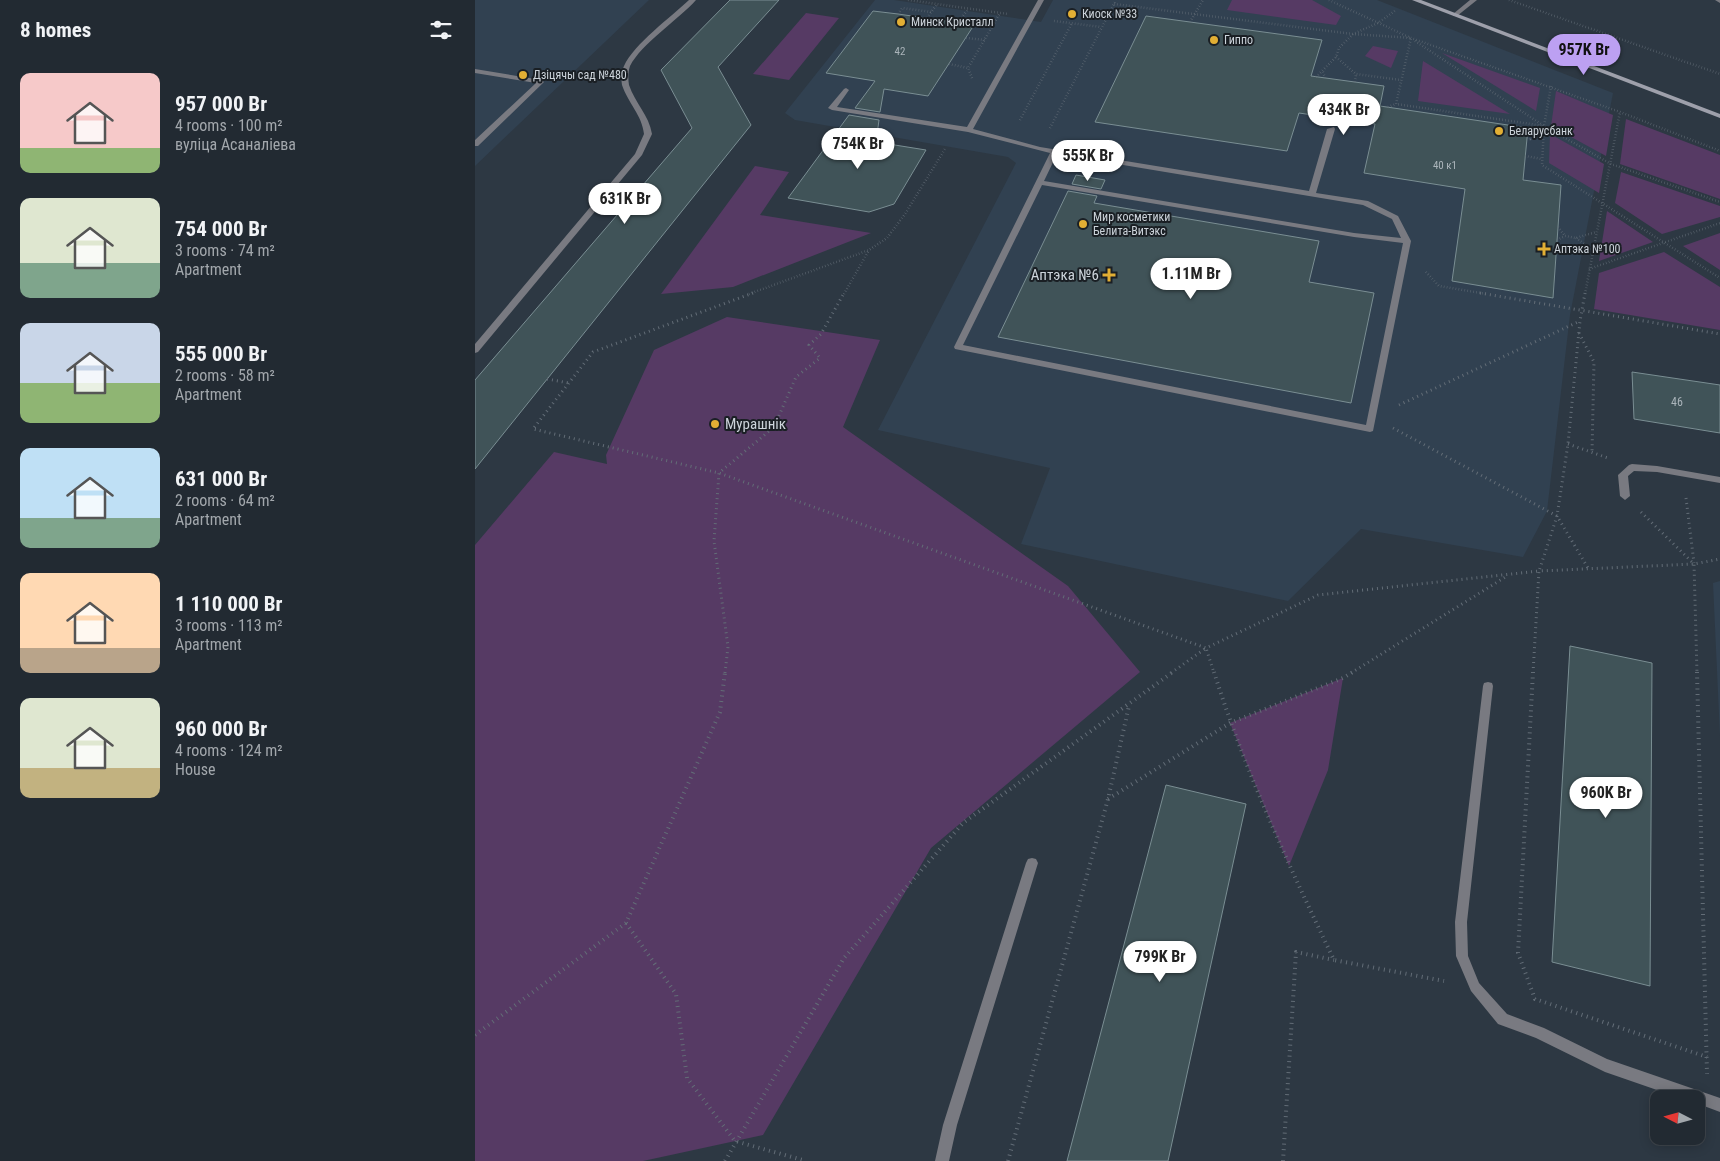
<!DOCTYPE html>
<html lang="en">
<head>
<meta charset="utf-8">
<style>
  body { margin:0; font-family:"Roboto Condensed",sans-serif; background:#2e363e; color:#f1f3f6; height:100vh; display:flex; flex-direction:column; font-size:19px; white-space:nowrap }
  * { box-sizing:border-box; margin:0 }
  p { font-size:16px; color:#a2a7ac }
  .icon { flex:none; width:28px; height:28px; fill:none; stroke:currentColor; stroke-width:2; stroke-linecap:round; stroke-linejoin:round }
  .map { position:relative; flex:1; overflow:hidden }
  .details { display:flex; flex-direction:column; background:#222a32; width:475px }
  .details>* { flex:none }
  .needle { width:32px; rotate:276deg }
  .tools { position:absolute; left:1175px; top:1090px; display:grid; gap:10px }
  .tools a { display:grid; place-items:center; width:55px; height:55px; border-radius:10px; background:#222a32; box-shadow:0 2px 12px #0003,0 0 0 1px #3f464d; font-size:25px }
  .price { position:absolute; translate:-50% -42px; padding:0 11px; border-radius:18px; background:#fff; color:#222; font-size:16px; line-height:32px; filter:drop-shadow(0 1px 2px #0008) }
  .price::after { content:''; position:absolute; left:50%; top:30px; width:15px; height:11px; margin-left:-8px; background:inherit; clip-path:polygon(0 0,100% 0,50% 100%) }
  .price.current { background:#bca0f2; color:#111 }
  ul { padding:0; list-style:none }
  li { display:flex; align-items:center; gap:15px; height:125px; padding:0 20px }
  li span { display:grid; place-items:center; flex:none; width:140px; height:100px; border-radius:10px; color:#555 }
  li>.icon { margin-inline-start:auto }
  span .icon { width:60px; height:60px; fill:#fffc; stroke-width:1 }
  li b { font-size:21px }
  h2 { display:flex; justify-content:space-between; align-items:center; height:60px; padding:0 20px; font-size:21px }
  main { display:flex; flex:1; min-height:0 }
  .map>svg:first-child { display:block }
</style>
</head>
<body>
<main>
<section class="details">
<h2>8 homes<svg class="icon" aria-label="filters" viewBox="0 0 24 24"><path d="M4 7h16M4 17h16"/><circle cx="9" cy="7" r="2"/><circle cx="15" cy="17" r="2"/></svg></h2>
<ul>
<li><span style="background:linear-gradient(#f6c9c9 75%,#8fb573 0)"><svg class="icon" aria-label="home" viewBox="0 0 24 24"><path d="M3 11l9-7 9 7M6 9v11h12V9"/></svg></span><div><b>957 000 Br</b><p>4 rooms · 100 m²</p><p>вуліца Асаналіева</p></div></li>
<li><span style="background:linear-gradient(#dfe7d0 65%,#7fa58c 0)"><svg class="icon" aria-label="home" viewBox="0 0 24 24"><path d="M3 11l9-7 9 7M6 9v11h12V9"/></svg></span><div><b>754 000 Br</b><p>3 rooms · 74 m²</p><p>Apartment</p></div></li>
<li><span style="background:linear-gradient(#c9d6e8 60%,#8fb573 0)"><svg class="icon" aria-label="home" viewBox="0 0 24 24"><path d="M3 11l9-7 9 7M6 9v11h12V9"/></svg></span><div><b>555 000 Br</b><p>2 rooms · 58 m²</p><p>Apartment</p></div></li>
<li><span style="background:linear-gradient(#bfe0f5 70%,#7fa58c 0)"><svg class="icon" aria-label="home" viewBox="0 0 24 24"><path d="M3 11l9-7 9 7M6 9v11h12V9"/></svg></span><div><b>631 000 Br</b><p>2 rooms · 64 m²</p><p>Apartment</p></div></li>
<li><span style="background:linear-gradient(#ffd9b3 75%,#b9a48a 0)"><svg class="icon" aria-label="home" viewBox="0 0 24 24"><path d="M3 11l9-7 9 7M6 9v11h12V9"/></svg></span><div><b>1 110 000 Br</b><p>3 rooms · 113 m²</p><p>Apartment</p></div></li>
<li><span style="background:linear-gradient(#dfe7d0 70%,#c2b280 0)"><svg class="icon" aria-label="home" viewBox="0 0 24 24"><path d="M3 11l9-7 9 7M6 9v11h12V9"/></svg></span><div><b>960 000 Br</b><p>4 rooms · 124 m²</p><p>House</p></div></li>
</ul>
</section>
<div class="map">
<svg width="1245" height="1161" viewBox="0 0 1245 1161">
  <rect width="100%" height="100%" fill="#2d3843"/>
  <!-- built -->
  <path fill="#314151" d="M0,0H174L0,166Z
    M400,0H419L566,22L578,0H902L1138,93L1095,315L1072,511L1048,557L886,529L813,601L546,544L575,468L403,430L541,163L533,157L320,120L310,113Z
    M1245,581V736L1238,583Z"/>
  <!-- green -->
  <path fill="#563a64" d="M757,0H837L866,16L861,25L752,10Z
    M331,13L364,18L314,80L278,74Z
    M898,46L923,51L916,68L890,56Z
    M967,53L1065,88L1061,111Z
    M948,61L1035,114L943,101Z
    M1081,91L1138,115L1131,156L1076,126Z
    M1151,119L1245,155V199L1145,164Z
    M1075,134L1129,164L1124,193L1074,163Z
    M280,166L314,172L285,215L396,233L258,287L186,294Z
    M1146,172L1245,206V217L1187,234L1140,203Z
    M1132,211L1178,242L1124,261Z
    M1245,233V270L1208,246Z
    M1189,252L1245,287V330L1119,309L1124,273Z
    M252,317L405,340L368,427L593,586L665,672L456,848L288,1135L168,1161H0V545L79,452L132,464L131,455L179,350Z
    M868,678L853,770L814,866L755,723Z"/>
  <!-- building -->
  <path fill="#405358" stroke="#7a8e93" d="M255,0H304L243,67L276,125L0,469V380L217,128L186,70Z
    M398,11L423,14L499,25L453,96L409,89L405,112L380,108L400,81L351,73Z
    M671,16L847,40L836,76L909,86L905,106L1053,128L1048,180L1086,185L1078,298L977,281L990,189L889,173L900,124L824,113L812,151L620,122Z
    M374,115L404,120L401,142L451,150L419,204L394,212L313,198Z
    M601,175L630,180L626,189L597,184Z
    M593,191L622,196L619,203L844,241L834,282L899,293L876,403L523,337Z
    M1157,372L1245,385V433L1159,419Z
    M1095,646L1177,663L1175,986L1077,962Z
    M691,785L771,804L693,1161H592Z"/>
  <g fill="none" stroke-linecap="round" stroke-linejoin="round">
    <!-- path-far2 -->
    <path stroke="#636d77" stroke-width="2.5" stroke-dasharray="0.5 2.5" stroke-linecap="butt" d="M433,0L533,14
      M854,0L936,38L1145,112L1245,151
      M1034,0L1245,74
      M639,4L878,34L936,38L921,104L1069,126
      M423,14L427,8L457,12
      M452,18L462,4
      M579,21L626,27
      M715,22L728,0
      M483,23L493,9
      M491,38L510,40
      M940,41L1069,126L1136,164L1245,202
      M861,57L881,74L926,80
      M474,64L493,68
      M848,72L850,78
      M841,77L861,57L864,48L878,34L903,23L921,10
      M497,78L493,68L525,13
      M880,82L881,74
      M1076,86L1069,126L1067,165L1245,278
      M913,107L921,104
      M545,120L597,23
      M575,128L641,0
      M1052,138L1055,139L1056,125
      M1050,156L1067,159
      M1083,227L1090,236
      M1101,238L1118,250
      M1082,240L1090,236L1101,238L1121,232
      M1114,269L1245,223
      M951,272L964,286L1012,294
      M274,294L394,250L412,238L430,214L470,149
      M369,294L394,250
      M1110,294L1145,112"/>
    <!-- path-far1 -->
    <path stroke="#636d77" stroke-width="3" stroke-dasharray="1 4" stroke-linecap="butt" d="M278,293L118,352L58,429L244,473L731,648L843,595L1064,571L1082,516L1093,444L1105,321L1110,293
      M1005,293L1245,334
      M1104,333L1119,362L1117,452
      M72,379L94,383
      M924,405L1105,321
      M918,428L1082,516L1113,568
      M1093,444L1133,458
      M1211,498L1219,563
      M1166,512L1219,564L1222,673
      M250,673L253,647L239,541L244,473L299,427L321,377L345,358L334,345L346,334L369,293
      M696,673L731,648L739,673
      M876,673L1032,576
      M1058,673L1064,571L1219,564L1245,559"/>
    <!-- path -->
    <path stroke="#636d77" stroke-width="4" stroke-dasharray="1 4.5" stroke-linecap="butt" d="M739,672C770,771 814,866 859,960L969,981
      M1058,672L1043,953L1060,999L1232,1057
      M1222,672L1232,1074
      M633,799L755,723L868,678L878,672
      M151,923L201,994L212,1078L260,1141L331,1161
      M0,1035L151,923L245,712L250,672
      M250,1161L369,958L488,823L698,672
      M533,1161L633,799L654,706
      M808,1161L821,952L859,960"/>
    <!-- lane -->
    <path fill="#797a81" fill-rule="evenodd" d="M214,0H221C204,19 166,44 155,66C153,72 153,79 154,85C160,103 174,115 177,134L167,155L3,352L0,353V344L160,154L169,134C167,115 153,103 147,85C146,79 146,72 149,66C159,44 196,17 214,0Z
      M563,0H569L498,129L565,147L834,191L852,129L859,127L860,129L841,193L893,201L923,216L936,241L898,431L895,432L480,349L479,347L575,153L493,132L357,110L353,108L369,89L371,88L374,90L362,107L492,127ZM582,154L888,205L917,219L926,238L879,233L569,181ZM567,185L879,237L928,243L891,425L488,345Z
      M995,0H1002L982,16H978V14Z
      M1240,0H1245V3Z
      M0,69L66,80L69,82L3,146H0V140L61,83L0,73Z
      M1157,464L1182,466L1245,477V483L1182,472L1159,471L1153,476L1155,496L1150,500L1145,496L1143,475L1154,465Z
      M1013,682L1017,683L1018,686L992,922L993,956L1004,983L1032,1014L1069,1028L1132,1059L1245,1098V1112L1221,1103V1099H1208L1130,1072L1061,1038L1023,1024L996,991L981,956L980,922L1008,686L1009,683Z
      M557,858L561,859L563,863L482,1125L474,1161H460L468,1125L551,863L553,859Z"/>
    <!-- secondary -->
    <path fill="#9ea0ab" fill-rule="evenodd" d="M937,0H946L1245,114V118Z"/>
  </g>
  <!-- markers -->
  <g fill="#e2af34" stroke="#1a1f24" stroke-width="2">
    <circle cx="597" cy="14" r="5"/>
    <circle cx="426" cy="22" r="5"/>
    <circle cx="739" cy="40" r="5"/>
    <circle cx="48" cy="75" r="5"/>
    <circle cx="1024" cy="131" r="5"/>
    <circle cx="608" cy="224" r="5"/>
    <path d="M1066.5 241.5h5v5h5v5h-5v5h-5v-5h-5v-5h5z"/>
    <path d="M631.5 267.5h5v5h5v5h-5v5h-5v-5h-5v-5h5z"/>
    <circle cx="240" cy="424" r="5"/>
  </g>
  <g text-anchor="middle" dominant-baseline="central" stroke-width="4" stroke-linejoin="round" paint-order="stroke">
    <!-- far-number labels -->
    <g font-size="11" fill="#aab4ba">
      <text x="425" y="51">42</text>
      <text x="970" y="165">40 к1</text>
    </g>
    <!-- far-poi labels -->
    <g font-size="12" fill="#cdd4db" stroke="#1a1f24" text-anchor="start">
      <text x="607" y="14">Киоск №33</text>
      <text x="436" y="22">Минск Кристалл</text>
      <text x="749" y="40">Гиппо</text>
      <text x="58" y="75">Дзіцячы сад №480</text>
      <text x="1034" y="131">Беларусбанк</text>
      <text x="618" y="217">Мир косметики<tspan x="618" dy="14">Белита-Витэкс</tspan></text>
      <text x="1079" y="249">Аптэка №100</text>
    </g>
    <!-- number labels -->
    <g font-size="12" fill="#aab4ba">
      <text x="1202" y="402">46</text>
    </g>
    <!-- poi labels -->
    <g font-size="15" fill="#cdd4db" stroke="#1a1f24" text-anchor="end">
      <text x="624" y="275">Аптэка №6</text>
      <text x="250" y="424" text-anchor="start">Мурашнік</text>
    </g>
  </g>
</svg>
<div class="tools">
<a><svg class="needle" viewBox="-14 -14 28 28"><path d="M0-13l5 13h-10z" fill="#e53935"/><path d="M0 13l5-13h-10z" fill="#a2a7ac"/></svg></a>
</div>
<b class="price current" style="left:1109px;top:76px">957K Br</b>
<b class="price" style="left:869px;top:136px">434K Br</b>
<b class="price" style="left:383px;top:170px">754K Br</b>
<b class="price" style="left:613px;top:182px">555K Br</b>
<b class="price" style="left:150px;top:225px">631K Br</b>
<b class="price" style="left:716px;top:300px">1.11M Br</b>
<b class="price" style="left:1131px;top:819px">960K Br</b>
<b class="price" style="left:685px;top:983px">799K Br</b>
</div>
</main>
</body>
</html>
